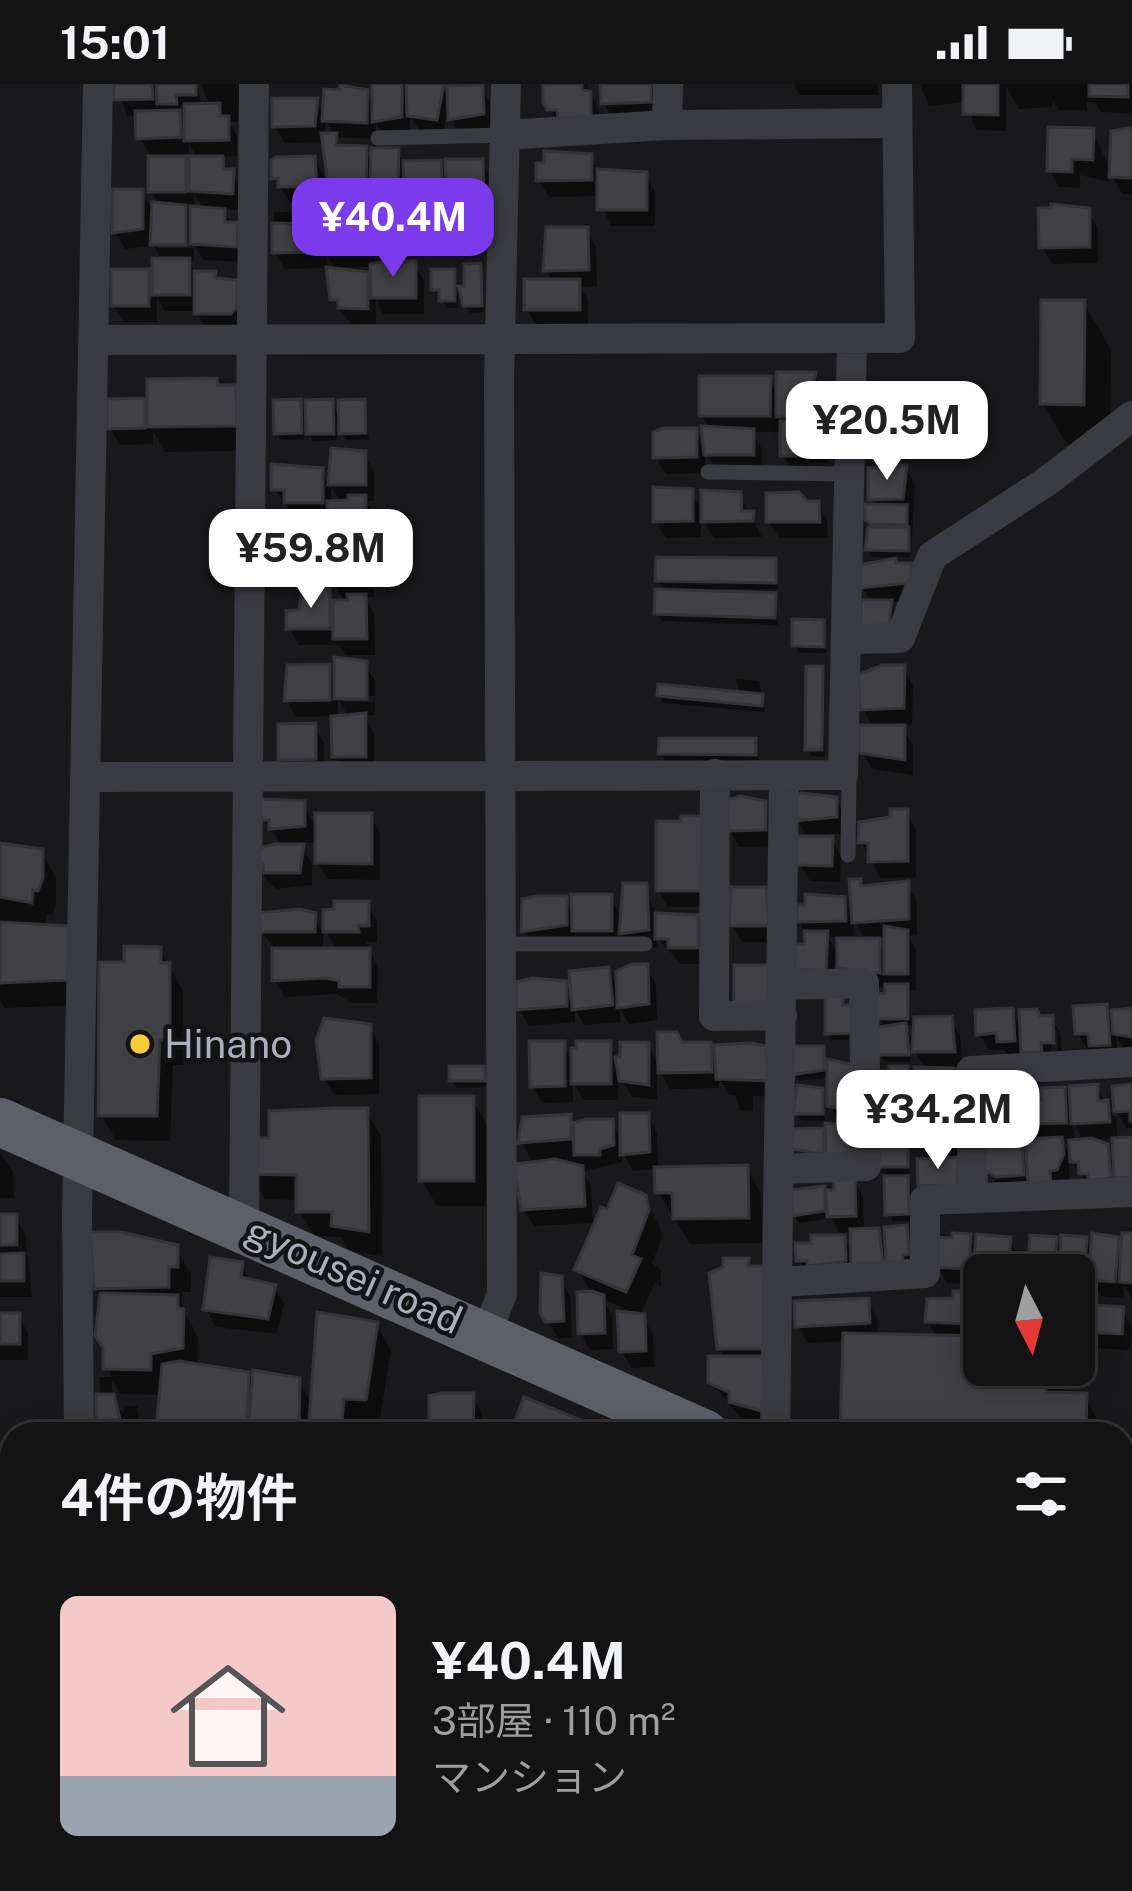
<!DOCTYPE html>
<html lang="ja">
<head>
<meta charset="utf-8">
<style>
  body { margin:0; font-family:"Public Sans","Noto Sans JP",sans-serif; background:#1c1c1d; color:#f1f3f6; height:100vh; display:flex; flex-direction:column; font-size:45px; white-space:nowrap }
  * { box-sizing:border-box; margin:0 }
  p { font-size:39px; color:#9d9ea0 }
  .icon { flex:none; width:66px; height:66px; fill:none; stroke:currentColor; stroke-width:2; stroke-linecap:round; stroke-linejoin:round }
  .map { position:relative; flex:1; overflow:hidden }
  .drawer { position:absolute; left:0px; top:1338px; width:1134px; height:471px; display:flex; flex-direction:column; background:#131314; border-radius:36px 36px 0 0; box-shadow:0 6px 30px #0003,0 0 0 3px #323234 }
  .drawer>* { flex:none }
  .needle { width:78px; rotate:174deg }
  .fabs { position:absolute; left:963px; top:1170px; display:grid; gap:24px }
  .fabs a { display:grid; place-items:center; width:132px; height:132px; border-radius:18px; background:#131314; box-shadow:0 6px 30px #0003,0 0 0 3px #323234; font-size:60px }
  .price { position:absolute; translate:-50% -102px; padding:0 27px; border-radius:24px; background:#fff; color:#222; font-size:39px; line-height:78px; filter:drop-shadow(0 3px 6px #0008) }
  .price::after { content:''; position:absolute; left:50%; top:72px; width:36px; height:27px; margin-left:-18px; background:inherit; clip-path:polygon(0 0,100% 0,50% 100%) }
  .price.selected { background:#7c3aed; color:#fff }
  ul { padding:0; list-style:none }
  li { display:flex; align-items:center; gap:36px; height:300px; padding:0 60px }
  li span { display:grid; place-items:center; flex:none; width:336px; height:240px; border-radius:18px; color:#555 }
  li>.icon { margin-inline-start:auto }
  span .icon { width:144px; height:144px; fill:#fffc; stroke-width:1 }
  li b { font-size:51px }
  h2 { display:flex; justify-content:space-between; align-items:center; height:144px; padding:0 60px; font-size:51px }
  .status { display:flex; justify-content:space-between; align-items:center; height:84px; padding:0 60px; background:#131314; direction:ltr }
  .status svg { height:33px; fill:currentColor }
  .map>svg:first-child { display:block }
</style>
</head>
<body>
<div class="status"><b>15:01</b><svg viewBox="0 0 49 12"><path d="M0 12V9h3v3zM5 12V6h3v6zM10 12V3h3v9zM15 12V0h3v12zM26 1h20v11H26zM47 4h2v5h-2z"/></svg></div>
<div class="map">
<svg width="1132" height="1807" viewBox="0 0 1132 1807">
  <rect width="100%" height="100%" fill="#19191b"/>
  <!-- shadow -->
  <path fill="#0007" fill-rule="evenodd" d="M117,0H196L202,22H210L201,0H246L244,38H229L237,52V72L220,73L242,105L241,126L221,125L245,158L246,178L203,176L196,164L201,158H158V164H194V177H189L197,190L235,199L245,216V242L207,246L196,227H165L157,214V238H124L114,222L147,188L155,201L162,177L154,162L125,165L115,148L141,108L151,124H161L151,107V71L139,54L138,32H127ZM188,58L198,75L192,89L181,70L189,69ZM194,110L204,126H194Z
    M375,0H441L451,17L482,4L491,21L492,46L461,52L452,36H445V52L421,49L410,31V50L384,54L376,39L375,55L335,53L342,64L365,65L373,79L397,67L405,80L440,79L448,94L481,78L491,94L492,122H459L450,107V123L417,124L406,105V118L383,122L374,107V124L362,123L373,143L375,183L414,180L424,196V230H383L376,217V240H351L332,215L366,191L374,204L373,183H334L326,169V184L285,185L275,168L274,128H291L295,142L316,143L325,158L344,126L332,106L325,58L285,59L275,42L316,17L326,33L366,9L375,23ZM326,36L335,52H324Z
    M548,0H587L599,26V49L560,42L550,25Z
    M603,0H658L659,34L613,36L604,19Z
    M794,0H878V11H800Z
    M920,0H1132V29L1101,28L1095,18H1087V26H1058L1053,17L1052,23L1019,25L1006,2V47L976,46L966,18L929,22Z
    M1092,47L1112,88L1132,51V110H1122L1109,87V98L1080,91V104L1059,103L1050,87Z
    M590,73L599,88L645,91L655,108V142H610L600,112L549,113L539,97Z
    M277,76L316,78L325,95V119H291L274,94Z
    M1054,127H1088L1098,144V179L1052,180L1042,163Z
    M586,146L596,163L597,202L580,203L588,215V242H537L527,226L553,198L546,186Z
    M479,182L484,228L470,229L458,211V224H447L434,205L454,188L458,205H467Z
    M1084,219L1111,266L1110,367L1070,366L1043,320Z
    M814,291L824,308L817,338L828,357V379H808V388H793L783,371V348H752L762,365V387H717L705,366V389L666,390L656,373L695,347L707,367L710,346L702,331L769,295L779,312Z
    M219,304H234L249,329V367L165,368L153,347V360L120,361L110,344L143,317L150,330Z
    M299,318L309,334L332,318L341,335L364,318L369,356H346L336,339L337,356L313,357L304,340V356H281L277,349Z
    M906,329L912,374L879,372L878,351L862,339Z
    M333,367L364,370L374,387V417H366L374,430V467H366L373,479L374,513H364L374,529L375,571H346L339,561H299L289,544L302,529L306,502H294L284,486L319,454L332,476L339,465L330,435H297L274,405L321,387L330,403ZM331,402L341,419L331,420ZM329,491L344,517L334,519L325,502H329Z
    M906,384L915,400L911,473H872L868,466L874,445L868,435L876,423L871,415Z
    M691,408L704,430L740,411L762,453L714,454L701,432V453L666,454L656,437Z
    M817,419L827,436L828,454H779L769,438Z
    M774,477L778,505H721L720,510L774,512L778,541L662,537L657,530L665,509L658,496Z
    M910,482L918,516L890,518L895,527L890,545L862,503Z
    M822,539L826,569H799L795,561Z
    M365,580L375,597V612H342V618H375V631H364L374,649V689H344L335,672L334,632L296,633L287,616L328,583L337,599ZM338,615L349,634L338,635Z
    M903,584L913,601L912,640L901,641L913,661V691L872,685L862,668L874,644L863,625Z
    M821,585L825,673L812,672L808,665Z
    M736,595L759,597L765,628L664,619L660,612L740,611Z
    M314,642L324,659V691L291,692L281,675Z
    M755,657L759,677H666L661,670Z
    M760,716L770,733L774,762L739,763L730,746V719Z
    M836,716L845,733V749L828,751L841,772L840,798L810,797L800,780L808,755L797,736Z
    M303,720L318,747L370,732L380,749V796L328,795L318,779V758L300,759L312,780V801L276,805L267,797L257,780L283,763L264,735Z
    M906,728L916,745V793L881,794L861,758Z
    M659,740L713,823H668L658,806Z
    M0,764L42,768L56,794V821L52,831H46V844L81,921L4,924L0,916Z
    M859,798L863,805L907,800L917,817V851L908,852L916,866V906H908L911,938L950,935L960,952L963,984H951L963,1004L959,1031H953L963,1049V1076L927,1077L915,1053H883L878,1045L891,1027V1016H882L877,1008L907,985L916,1002L926,986L910,959L911,978H884L880,970L885,945L879,934L888,904L850,901L835,875L834,902L808,863L800,837L844,816L855,836ZM853,835L861,849L866,857H854ZM828,853H840V874ZM876,854H887V873ZM904,941H915V960ZM911,1005L927,1034H912L905,1016H911Z
    M645,802L656,832L696,834L706,850V880H681L657,853V863L631,866L620,846V863L584,864L575,848V857L534,863L524,847L565,815L574,831L610,813L623,836Z
    M764,806L774,823L777,858H742L732,841Z
    M367,820L377,836V858H366L378,884L377,919H352L337,910L285,913L275,896V864L260,847L314,832L323,849V867H338L326,847Z
    M160,866L183,907V981H173L170,1057L116,1056L101,1031L126,881Z
    M647,884L656,900L657,936L629,940L619,923L621,938L584,941L575,925V938L529,942L519,925L565,899L574,915L608,886L620,907Z
    M841,912L846,920L857,956H832L828,949Z
    M1106,923L1115,939L1132,927V967H1125L1116,951L1118,977L1088,966L1078,949Z
    M1012,927L1023,946L1051,934L1061,951L1062,975L1009,974L1004,966H989L979,950ZM1050,946H1057L1058,974H1052Z
    M369,942L379,959V1010L334,1011L324,994Z
    M660,952L680,954L685,961H709L718,977L764,965L776,1013L753,1012V1026L740,1027L735,1011H729L719,994V1004L670,1005L657,983V1016L632,1013L618,990V1016H584L573,998V1018L542,1019L533,1002L563,960L574,978L609,960L622,984L648,961L661,984Z
    M822,965L826,978L852,983L862,1043L839,1038L830,1021V993L799,997L794,990Z
    M483,985L487,1003L457,1004L452,996Z
    M1096,1003L1116,1036L1118,1057L1132,1056V1110L1091,1106L1070,1073L1069,1095L1058,1104L997,1102L987,1084L1001,1064L989,1044L1015,1007L1029,1031L1064,1006L1073,1022ZM1026,1033L1040,1057L1027,1058ZM1074,1040L1083,1056L1115,1054L1116,1080L1107,1063L1075,1060ZM1060,1055H1071L1073,1077ZM1019,1061H1029L1030,1079Z
    M1132,1003V1044H1126L1117,1028Z
    M821,1007L825,1037H801L796,1030Z
    M472,1015L487,1041V1122H437L422,1097Z
    M366,1027L381,1052L382,1172L349,1167L341,1153L314,1152L299,1127V1116L265,1115L250,1090L272,1057Z
    M648,1032L657,1049L658,1086L747,1084L761,1110L762,1159L690,1160L658,1108L657,1084L633,1087L622,1068V1078L582,1088L591,1102L593,1139L534,1142L524,1126L533,1079L521,1058L524,1036L569,1033L574,1042L612,1038L623,1058Z
    M906,1060L910,1089L904,1090L911,1102V1137H892L887,1090L878,1082Z
    M0,1070L13,1087L14,1114H0Z
    M854,1096L863,1113L864,1147H877L888,1166L905,1144L912,1177L809,1193L799,1176L842,1154L831,1134L799,1139L795,1132L823,1105L837,1109ZM853,1148L854,1172L840,1149Z
    M644,1114L659,1140L662,1154L652,1179L661,1186V1203L655,1198L641,1230L653,1250L654,1283L631,1284L622,1267L638,1231L603,1215L612,1231L613,1265L590,1266L581,1249L594,1213L578,1186Z
    M0,1133H16L25,1150L32,1213H0Z
    M969,1153L978,1168L1009,1156L1019,1172L1017,1191H984V1199L978,1188L977,1201L947,1199L937,1182Z
    M1132,1154V1215L1124,1201L1123,1214L1101,1212L1093,1199L1092,1215L1074,1214V1191H1030L1055,1156L1062,1168L1085,1156L1093,1169L1117,1156L1124,1168Z
    M176,1164L191,1190V1208H182V1223L198,1253L197,1283L248,1291L255,1303L298,1297L313,1322L376,1241L391,1266L379,1341L357,1339V1350H320L308,1330L307,1350H169L160,1335L163,1311L120,1310L112,1296V1316L123,1330L125,1322H137L141,1345L103,1343L99,1293H111L97,1204Z
    M747,1177L751,1185L773,1343L742,1335L711,1299L726,1275L719,1264L726,1185Z
    M241,1180L251,1198L274,1203L284,1220L277,1250L216,1243L206,1226Z
    M560,1195L570,1212L572,1254H558L548,1237Z
    M984,1207V1281H1060L1065,1311L1085,1312L1105,1350H843L845,1257L808,1259L798,1242L867,1217L877,1234L878,1253L938,1254L928,1238L969,1211L976,1223Z
    M1074,1216L1083,1232L1122,1226L1132,1243L1130,1266L1091,1264L1078,1240L1074,1254Z
    M0,1232H19L28,1249V1276H0Z
    M472,1312L482,1329L481,1350H432Z
    M0,1484H12V1567L0,1568Z
    M10,1576H12V1614L9,1609Z
    M1123,1701H1132V1734L1123,1718Z
    M1123,1757H1132V1791L1123,1776Z
    M1122,1796H1132V1807H1110L1111,1797Z
    M791,1797H912V1807H834L829,1798L828,1807H817L795,1804Z
    M940,1797H1015V1803L1062,1807H946Z"/>
  <!-- building -->
  <path fill="#414145" stroke="#343337" stroke-width="3" d="M114,0H152L153,15L114,16Z
    M156,0H196V11H176L177,20H157Z
    M372,0H402V33L372,38Z
    M406,0H444L437,36L407,32Z
    M543,0H582V6L591,7V33L558,34L557,26H547L543,18Z
    M600,0H651V18L601,20Z
    M963,0H998V31L963,30Z
    M1089,0H1128V13L1089,12Z
    M340,1L368,6L367,39L322,37L324,5L340,6Z
    M483,1L484,30L448,36L447,2Z
    M272,14H318L315,42L272,43Z
    M220,19V32H229V56L184,57V20Z
    M180,26L181,53L136,55L135,27Z
    M1048,43L1094,44L1093,76L1072,75V88L1047,87Z
    M1127,44H1132V94L1109,93L1111,47Z
    M321,49H337L336,61L367,62L366,108L329,107Z
    M371,64H399L398,101H392V107L370,106Z
    M544,67L592,70V96L536,97V79H544Z
    M148,72H186V108H148Z
    M189,72H223L224,85H234L233,110L189,107Z
    M315,72L317,103H278V94L271,95V76L276,73Z
    M445,75H483L484,107L446,105Z
    M441,76L443,107L404,108L403,77Z
    M597,85L647,88V126H597Z
    M112,105H143V145L112,149Z
    M152,118L186,121V161H150Z
    M1051,120L1090,124V163L1039,164L1038,124H1051Z
    M190,122L225,125V138H237L238,163L190,160Z
    M324,123H365L367,167H322Z
    M272,139L318,140V168L272,169Z
    M546,143H588L589,186L543,187Z
    M152,174H190V211H152Z
    M387,177H416V214H371L370,180Z
    M481,179L482,222H463L458,202H464V180Z
    M326,183L368,188V225L338,224V216H330Z
    M111,185H149V222H111Z
    M431,185H455V217H439V206H431Z
    M194,187H216L215,194L237,196V224L231,230H194Z
    M524,195H580V226H524Z
    M1041,216H1085L1084,321L1040,320Z
    M776,288H816L807,333H776Z
    M699,292H771L770,332H699Z
    M217,294L218,301H236L237,342L147,343V295Z
    M145,314V344L107,345V315Z
    M301,315L302,349L274,350L273,316Z
    M333,315L334,350H306L305,316Z
    M365,315L366,349L339,350L338,316Z
    M859,325L908,326V346H863Z
    M780,337H820V363H800V372H780Z
    M701,342L754,345V371H704Z
    M663,344H697V373L653,374V348Z
    M910,348V368L872,366V349Z
    M331,364L366,367V401H328Z
    M271,380L323,384V419H284V406H271Z
    M907,381L903,415L868,416V384Z
    M653,403L693,405V437L653,438Z
    M701,406L741,408L742,427H754L753,437L701,438Z
    M799,408L807,417H819L820,438H766V409Z
    M348,411H366V451H327V417L348,416Z
    M865,420L907,421V441L871,440L865,436Z
    M868,443H909V467L865,466Z
    M281,451H321V486H281Z
    M365,460L366,497H329V463Z
    M656,473L776,474V499L655,497Z
    M896,474V479H912L910,499L859,504V481Z
    M302,505H330V545H286V527L299,526Z
    M655,505L776,509L775,534L654,530Z
    M347,510H366L367,555H333V516H348Z
    M861,516H892L888,548L860,552Z
    M792,535L824,536V563L792,562Z
    M334,573L367,577V615H334Z
    M330,580V616L284,617L287,581Z
    M882,581H905L904,624L860,626L858,591Z
    M806,582H823L822,666H805Z
    M658,600L763,610L762,622L657,612Z
    M366,629V673H332L331,632Z
    M316,639V675L278,676V640Z
    M859,641H905V676L859,669Z
    M659,654H756V671L658,670Z
    M801,709L837,713V733L794,737V713Z
    M740,712L766,717V746L727,747V716Z
    M261,715L305,717V742L269,745V736H261Z
    M890,725H908V777L868,778V759H858L859,738L890,733Z
    M315,729H372V780L315,779Z
    M681,732H705V807H656V737H681Z
    M793,752H833L832,782L797,781Z
    M0,759L43,765V794L38,807L33,806L32,819L0,813Z
    M275,760H304L300,789H264L263,780L254,781L257,765Z
    M849,795H861L860,802L909,797V835L852,839Z
    M623,799H647L649,846L619,850Z
    M731,803H766L769,842H729Z
    M571,810H612V847H572Z
    M805,810L845,813L846,837L797,838V821H805Z
    M536,812H567V841L521,848L522,815Z
    M334,817H369V842H358L359,848H323V826L334,825Z
    M300,825L316,829L315,848H257V829Z
    M655,829L698,831V864H668V855H655Z
    M0,838L69,842L68,896L0,899Z
    M884,842L908,846V890H884Z
    M804,847H828L826,886H794V860H805Z
    M837,854H880V889L837,884Z
    M124,862L161,863V879L170,878V956H160L157,1032H98L99,878H124Z
    M272,864H370V903H339V897L326,894L272,897Z
    M632,880H648L649,920L617,924L616,887Z
    M734,881H771V913L765,919H734Z
    M609,883L613,921L572,926L569,887Z
    M532,894L567,897V922L516,926V898Z
    M885,900H908V935H876V910L885,909Z
    M843,909V921H855V949L825,950V910Z
    M1107,920L1110,961L1089,962L1088,950H1075L1073,922Z
    M1013,924L1015,957L997,958L996,949L976,951L975,926Z
    M1132,924V953L1113,950L1111,926Z
    M1037,925L1040,932L1053,931L1054,959H1041L1042,968L1021,969L1019,926Z
    M952,932L955,968H912L914,933Z
    M324,934L371,940V994L321,995L316,956Z
    M906,939L909,971H877V943Z
    M657,948H677L682,958H711L712,988L658,989Z
    M529,957H565V1002L530,1003Z
    M576,957H611V1000H571V964H576Z
    M620,958H649V1001L619,997L615,973H620Z
    M751,959L766,962L768,997L716,995L714,961Z
    M791,962H824V986L791,991Z
    M827,975L854,981V1028L827,1022Z
    M449,982H484L485,997H449Z
    M889,982H908V1009H874L875,987H889Z
    M914,983L954,984L957,1007H951V1015H913Z
    M1098,1000V1017L1108,1016L1110,1038L1071,1040L1069,1002Z
    M1132,1000V1037H1130V1027L1114,1028L1112,1002Z
    M797,1001L823,1004V1030H793Z
    M1065,1003L1067,1039L1026,1040V1017H1042L1041,1004Z
    M1017,1004L1020,1045L986,1044L983,1006Z
    M419,1012H474V1097H419Z
    M888,1016L909,1017V1046H875L876,1024H888Z
    M334,1024H368L369,1148L331,1142L332,1128H296V1091L247,1090V1054H269V1027Z
    M620,1029H649L650,1068L620,1071Z
    M955,1029V1060L929,1063L930,1058H912V1031Z
    M571,1030V1055L518,1059L522,1033Z
    M586,1035H613L614,1061L600,1065V1071H574L573,1039Z
    M825,1039L855,1042L852,1068L826,1072Z
    M824,1044V1070L791,1065V1045Z
    M1062,1053L1064,1070L1057,1086L1050,1087L1051,1099L1028,1100L1025,1055Z
    M1132,1053V1093L1114,1094L1112,1054Z
    M1091,1054L1108,1060L1111,1094L1088,1096V1090H1079L1078,1078H1070L1069,1056Z
    M891,1057H908V1083H875V1062H891Z
    M1022,1060L1024,1091L995,1093L984,1085L983,1062Z
    M958,1073V1101L918,1102L917,1075Z
    M555,1075L583,1082L585,1122L521,1126L514,1080Z
    M748,1081L749,1134L673,1135L672,1109H655L654,1083Z
    M884,1092H908L909,1130L885,1131Z
    M855,1093L856,1132L827,1133L826,1106H834V1094Z
    M618,1099L646,1111L649,1126L632,1171L641,1175L626,1208L574,1186L601,1123L607,1125Z
    M825,1102V1127L792,1132L791,1106Z
    M0,1130H17V1161H0Z
    M907,1141L909,1170L903,1171V1178L886,1179L884,1143Z
    M879,1144L883,1179L851,1183L850,1145Z
    M90,1148H121L178,1161V1183H169V1203L94,1205Z
    M952,1149L971,1150L969,1185L934,1183L936,1153L952,1154Z
    M1092,1149L1119,1153L1115,1198L1088,1196Z
    M1122,1149H1132V1199L1119,1198Z
    M976,1150L1011,1153L1008,1189L973,1186Z
    M811,1151H845L846,1177L807,1182V1177H796L795,1159H811Z
    M1030,1151L1057,1153L1054,1191H1027Z
    M1061,1151L1087,1153L1084,1199L1074,1198V1191H1058Z
    M24,1169V1197H0V1170Z
    M210,1173L243,1178L241,1193L276,1201L268,1235L203,1226Z
    M723,1174H749L748,1182H765V1265H717L709,1189L723,1183Z
    M541,1189L562,1192L564,1237L545,1238L540,1229Z
    M974,1203L984,1204V1240L972,1239Z
    M592,1207L604,1211L605,1249L578,1250L577,1208Z
    M953,1207L970,1208L968,1240L925,1238L927,1215L953,1214Z
    M100,1209L178,1211V1224L184,1225L183,1264L151,1270V1286L103,1285V1264L95,1252Z
    M869,1214L870,1239L795,1243L794,1217Z
    M1080,1220L1124,1223L1122,1250L1079,1248Z
    M617,1227L645,1230L646,1267L619,1268Z
    M317,1228L378,1238L366,1316L344,1315L342,1340L309,1338Z
    M0,1229H20V1260H0Z
    M843,1249L984,1252V1281H1047L1046,1308L1087,1309L1086,1350H840Z
    M708,1272H765V1328L729,1318V1308L708,1299Z
    M179,1277L249,1288L246,1350L157,1336L162,1280Z
    M253,1286L300,1294L299,1346L249,1338Z
    M442,1309H474L473,1350H429V1312Z
    M96,1310H114L120,1335L96,1337Z
    M524,1313L601,1344L598,1350H510Z
    M0,1481H12V1544H0Z
    M1006,1800L1062,1801V1807H1006Z"/>
  <g fill="none" stroke-linecap="round" stroke-linejoin="round">
    <!-- path -->
    <path stroke="#404148" stroke-width="6" stroke-dasharray="6 9" stroke-linecap="butt" d="M371,1797V1807
      M560,1797V1807"/>
    <!-- service -->
    <path stroke="#3a3a41" stroke-width="15" d="M378,54L505,51
      M708,388L849,390
      M843,691L849,695L848,771
      M501,860H645"/>
    <!-- minor -->
    <path stroke="#3a3a41" stroke-width="30" d="M667,41L668,0
      M505,51L667,41L897,39
      M95,256L900,254L897,0
      M846,555L900,554L932,472L1046,398L1132,332
      M715,690L714,932L782,931
      M87,693L843,691L852,256
      M781,1085L866,1082L864,899L783,901
      M973,1114L971,987L1132,978
      M244,1142L254,0
      M781,1198L925,1189V1116L1132,1108
      M486,1250L502,1210L499,296L506,0
      M79,1350L77,1131L98,0
      M775,1350L784,691
      M1086,1797V1807
      M82,1807V1797"/>
    <!-- trunk -->
    <path stroke="#5e6069" stroke-width="48" d="M0,1038L705,1350
      M1122,1570L1132,1576"/>
  </g>
  <!-- markers -->
  <circle fill="#f5ce37" stroke="#141416" stroke-width="4.5" cx="140" cy="960" r="12"/>
  <g text-anchor="middle" dominant-baseline="central" stroke-width="9" stroke-linejoin="round" paint-order="stroke">
    <!-- poi labels -->
    <g font-size="39" fill="#abaebb" stroke="#141416" text-anchor="start">
      <text x="164" y="960">Hinano</text>
    </g>
    <!-- street labels -->
    <g font-size="39" fill="#abaebb" stroke="#141416">
      <text transform="translate(354 1191) rotate(24)">gyousei road</text>
    </g>
  </g>
</svg>
<div class="fabs">
<a><svg class="needle" viewBox="-14 -14 28 28"><path d="M0-13l5 13h-10z" fill="#e53935"/><path d="M0 13l5-13h-10z" fill="#9d9ea0"/></svg></a>
</div>
<b class="price selected" style="left:393px;top:196px">¥40.4M</b>
<b class="price" style="left:887px;top:399px">¥20.5M</b>
<b class="price" style="left:311px;top:527px">¥59.8M</b>
<b class="price" style="left:938px;top:1088px">¥34.2M</b>
<section class="drawer">
<h2>4件の物件<svg class="icon" aria-label="filters" viewBox="0 0 24 24"><path d="M4 7h16M4 17h16"/><circle cx="9" cy="7" r="2"/><circle cx="15" cy="17" r="2"/></svg></h2>
<ul>
<li><span style="background:linear-gradient(#f6c9c9 75%,#9aa5b1 0)"><svg class="icon" aria-label="home" viewBox="0 0 24 24"><path d="M3 11l9-7 9 7M6 9v11h12V9"/></svg></span><div><b>¥40.4M</b><p>3部屋 · 110 m²</p><p>マンション</p></div></li>
</ul>
</section>
</div>
</body>
</html>
